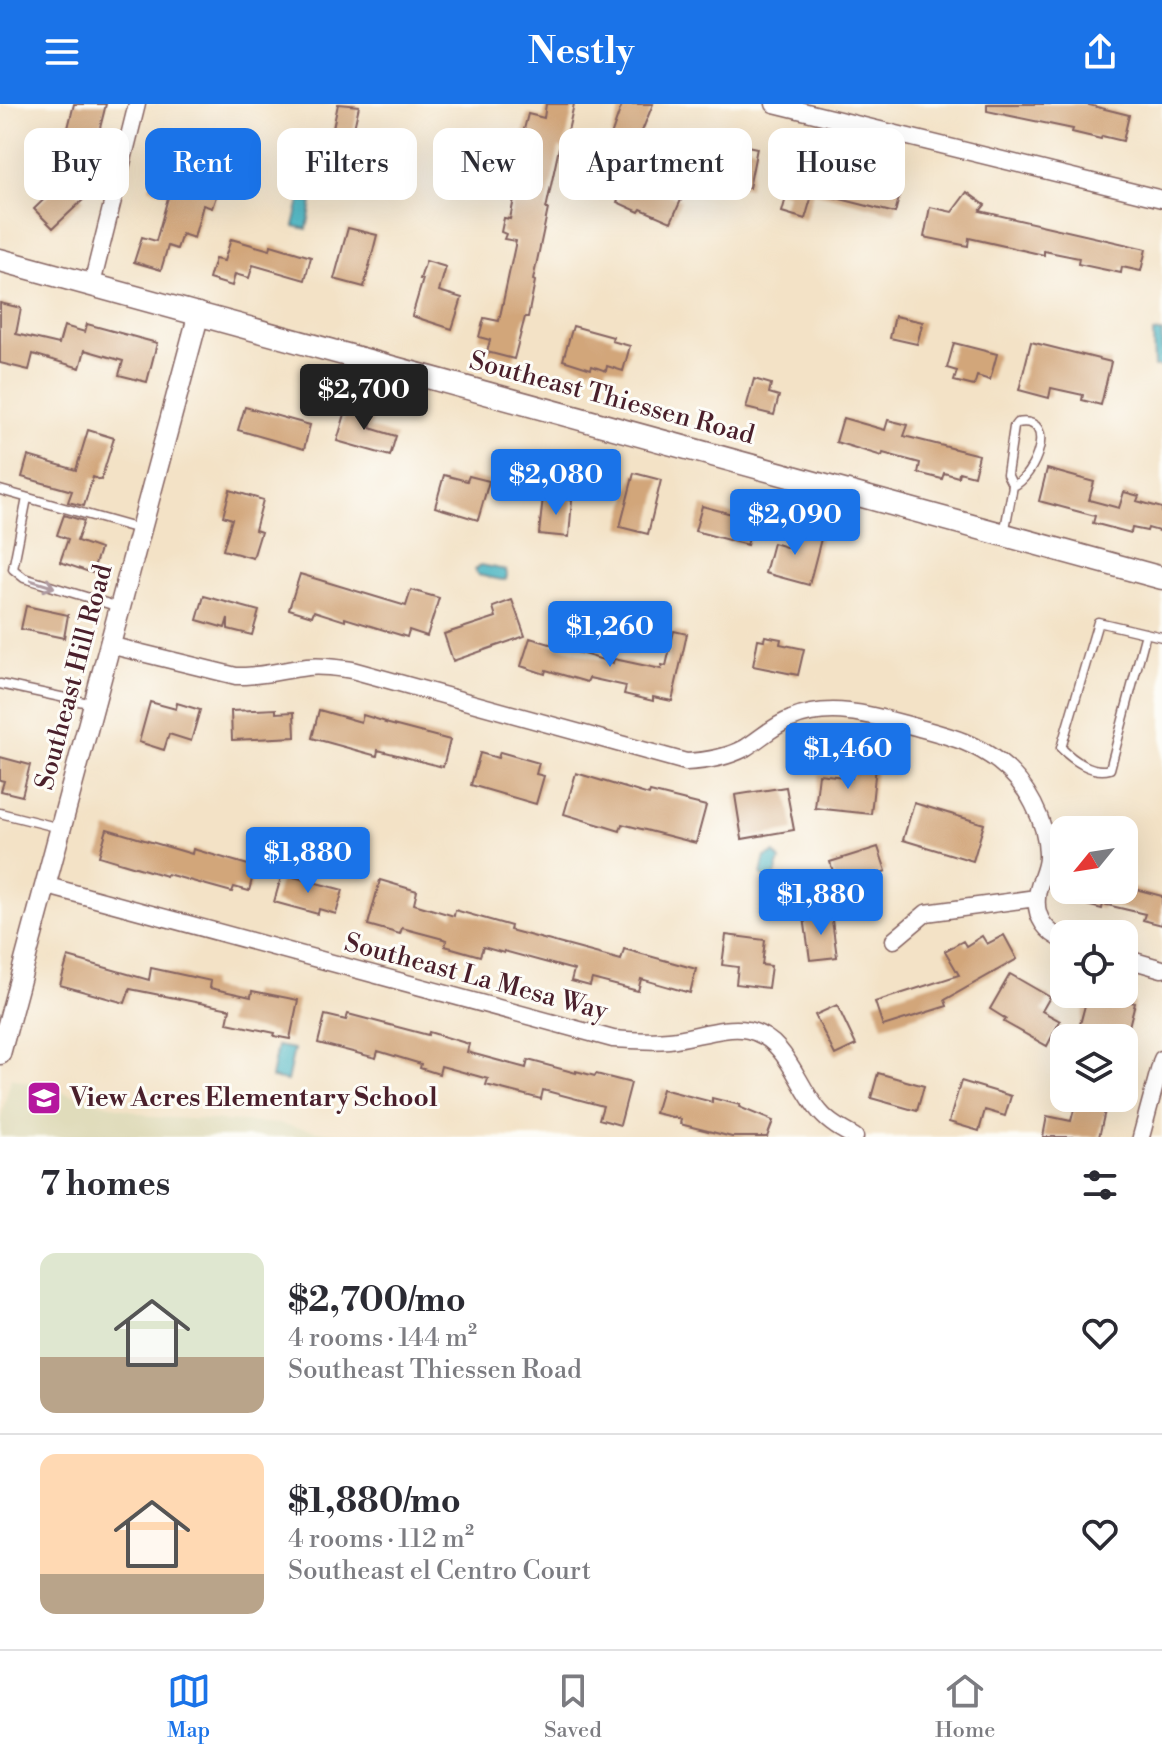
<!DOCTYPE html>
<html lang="en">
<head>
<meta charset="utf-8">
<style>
  body { margin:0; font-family:"Libre Bodoni",serif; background:#f2f2f3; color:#2b2b33; height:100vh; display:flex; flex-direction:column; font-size:30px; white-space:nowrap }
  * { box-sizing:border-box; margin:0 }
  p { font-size:26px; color:#7c7c81 }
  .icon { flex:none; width:44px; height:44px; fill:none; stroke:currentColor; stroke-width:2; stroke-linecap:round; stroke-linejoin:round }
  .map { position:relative; height:1033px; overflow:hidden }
  .details { display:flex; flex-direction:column; background:#fff; flex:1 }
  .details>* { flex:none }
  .hud { position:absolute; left:24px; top:24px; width:1114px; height:72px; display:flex; gap:16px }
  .needle { width:52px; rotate:240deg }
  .fabs { position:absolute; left:1050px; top:712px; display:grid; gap:16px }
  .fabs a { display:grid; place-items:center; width:88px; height:88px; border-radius:16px; background:#fff; box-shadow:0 8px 32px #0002; font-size:40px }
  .price { position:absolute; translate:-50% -68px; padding:0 18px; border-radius:8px; background:#1a73e8; color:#fff; font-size:26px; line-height:52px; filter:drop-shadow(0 2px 4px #0008) }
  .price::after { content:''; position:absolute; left:50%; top:48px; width:24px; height:18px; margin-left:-12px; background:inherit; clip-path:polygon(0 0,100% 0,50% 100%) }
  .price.current { background:#222; color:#fff }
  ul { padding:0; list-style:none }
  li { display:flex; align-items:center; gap:24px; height:200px; padding:0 40px }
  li+li { border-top:2px solid #e1e1e2 }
  li span { display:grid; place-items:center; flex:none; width:224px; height:160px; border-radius:16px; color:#555 }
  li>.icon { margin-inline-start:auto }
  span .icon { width:96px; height:96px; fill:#fffc; stroke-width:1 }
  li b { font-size:34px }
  h2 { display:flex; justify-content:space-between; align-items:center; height:96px; padding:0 40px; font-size:34px }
  .chip { padding:0 28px; border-radius:16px; background:#fff; box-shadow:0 8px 32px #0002; font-size:28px; line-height:72px }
  .chip.current { background:#1a73e8; color:#fff }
  header { display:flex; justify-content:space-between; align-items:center; height:104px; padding:0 40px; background:#1a73e8; color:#fff; font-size:36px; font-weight:700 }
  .menu { display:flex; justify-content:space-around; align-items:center; height:112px; border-top:2px solid #e1e1e2; background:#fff; font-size:22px; color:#7c7c81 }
  .menu a { display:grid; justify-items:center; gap:4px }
  .menu .current { color:#1a73e8 }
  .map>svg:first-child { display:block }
</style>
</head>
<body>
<header><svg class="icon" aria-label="menu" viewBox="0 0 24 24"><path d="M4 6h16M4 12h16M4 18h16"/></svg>Nestly<svg class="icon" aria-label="share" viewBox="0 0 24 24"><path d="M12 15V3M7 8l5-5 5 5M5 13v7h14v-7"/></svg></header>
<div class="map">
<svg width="1162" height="1033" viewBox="0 0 1162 1033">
  <rect width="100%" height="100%" fill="#fdfcf7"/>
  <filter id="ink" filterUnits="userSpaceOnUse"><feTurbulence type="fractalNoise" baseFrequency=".0125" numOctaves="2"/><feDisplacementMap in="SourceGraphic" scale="16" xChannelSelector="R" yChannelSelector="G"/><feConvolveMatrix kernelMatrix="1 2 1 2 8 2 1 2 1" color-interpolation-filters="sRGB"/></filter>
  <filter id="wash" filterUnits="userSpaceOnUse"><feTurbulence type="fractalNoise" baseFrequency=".006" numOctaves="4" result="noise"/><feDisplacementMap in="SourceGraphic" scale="32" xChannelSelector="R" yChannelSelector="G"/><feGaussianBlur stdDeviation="1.8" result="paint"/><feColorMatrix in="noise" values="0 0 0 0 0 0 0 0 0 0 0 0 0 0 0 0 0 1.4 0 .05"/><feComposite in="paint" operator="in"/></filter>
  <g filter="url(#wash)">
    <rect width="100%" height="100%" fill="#f3e2c6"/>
    <!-- built -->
    <path fill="#e0dcbb" d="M11,974L154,1013L281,1020L349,1033H0V1017Z"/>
    <!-- water -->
    <path fill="#46b4c1" stroke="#486a76" stroke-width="2" d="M300,96L312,99L307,125L294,122Z
      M1162,228V263H1154L1153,229Z
      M481,461L506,466L507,471L506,475L502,476L478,471L475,466Z
      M774,749L780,756L774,775L766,776L761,770L765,753Z
      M277,942L294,945L287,977L271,974Z"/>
    <g id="blocks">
      <!-- building -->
      <path fill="#d2a67a" d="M74,0H106L97,36L93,35L91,47L64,40Z
        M338,0L359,2L352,33L332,29Z
        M546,0H574L564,45L559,44L546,105H548L533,176L535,177L528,213H525L514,255L487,248L490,236L479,233L484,214L499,217L516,137L504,135L506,130L501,128L504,114L510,115L516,85L524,87L535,36L522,33L528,10L544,14Z
        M622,0H653L636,42L611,32Z
        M987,0H1085L1129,11L1123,37L1102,32L1101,35L1072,28L1073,25L987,7Z
        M713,35L757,44L749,84L705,75Z
        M783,57L839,72L841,66L902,82L895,109L813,88L805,115L782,108L787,90L775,86Z
        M156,63L174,68L175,63L221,78L212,104L203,101L194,134L182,130L177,145L168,142L161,166L134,158L142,133L156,137L169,90L149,84Z
        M628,72L681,96L671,118L641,105L639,108L617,98Z
        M65,75L84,95L53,124L34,105Z
        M967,88L985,101L980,107L1146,145L1141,167L1122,163L1121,169L1078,160L1079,154L1044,147V151L969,134L968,142L924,133L930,103L952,108Z
        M348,124L377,131L364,183L334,175Z
        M231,135L270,146L271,141L311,153L305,176L253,161L249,174L235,170L232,182L209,175L215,155L224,157Z
        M426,157L446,163L439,187L462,194L452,225L412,212L423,175H420Z
        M0,199L21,204L16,230L59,240L64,222L85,228L87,220L157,239L147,278L119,271L123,257L85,246L80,264L33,250L29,266L0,259Z
        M895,212L923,218L917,240L890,234Z
        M573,222L613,233L612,237L630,242L623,267L607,262L606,267L592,262L591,265L563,256Z
        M1031,238L1111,258L1101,301L1082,296L1083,291L1051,284L1049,294L1019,286Z
        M954,239L997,250L990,276L977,272L974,282L954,277L957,267L947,264Z
        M754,275L771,280L769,289L779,292L774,311L746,304Z
        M348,300L374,307L370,324L396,332L390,352L337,337Z
        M245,303L310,321L304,345L238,326Z
        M843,314L885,326L888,316L908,321L904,332L979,351L974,372L959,368L958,373L944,369L942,375L918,369L920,359L883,349L882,352L836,338Z
        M88,326L114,334L101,376L93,373L84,402L68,398L72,387L22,373L28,352L76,366Z
        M1047,365L1094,378L1089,396L1119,404L1124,388L1139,392L1137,397L1162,404V428L1148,424L1147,427L1132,424L1131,429L1093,419L1095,412L1039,397Z
        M634,369L661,376L648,430L620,423Z
        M444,371L467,377L469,372L489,377L478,416L435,403Z
        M230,386L263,396L255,426L261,428L253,454L223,446L232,415L223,412Z
        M543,393L572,396L569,433L539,430Z
        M702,402L754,416L747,441L695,427Z
        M64,411L84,417L77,437L100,445L92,469L60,458L68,435L57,431Z
        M794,423L822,431L809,481L765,469L773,439L789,444Z
        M300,470L406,502L411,486L439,494L427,532L409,526L407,533L345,514V517L314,507L312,512L289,505Z
        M204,492L259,507L252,531L228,525V514L225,524L197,516Z
        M512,496L525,532L453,557L444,530L496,513L493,503Z
        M26,502L68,511L64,534L21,525Z
        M674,527L687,530L672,597L653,593V597L624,590L626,582L589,574L587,578L546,566L545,570L521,562L530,534L613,559L614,555L661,565L662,561L666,562Z
        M765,532L781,535L780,540L804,545L798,571L753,562L758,535L764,536Z
        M150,598L176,605L177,599L200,606L191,637L169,630L164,646L139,638Z
        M276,605V609L294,608L295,633L232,636L231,607Z
        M319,606L361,618L363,611L386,618L385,619L450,636L443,663L378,646L377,652L312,634Z
        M500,648L539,659L536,670L544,672L536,700L471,681L480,649L498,654Z
        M0,653L30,661L22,692L1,687L4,677L0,676Z
        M854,659L876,662L871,710L815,704L819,670L852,674Z
        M576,669L649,691L650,688L706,702L696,739L622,720L620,727L564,710Z
        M786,683L794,726L742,735L735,691Z
        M914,699L984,720L973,757L903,736Z
        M107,725L192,750L193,745L255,763L249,787L234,783L232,788L167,770L166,772L99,752Z
        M878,743L886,767L838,783L830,758Z
        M282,770L343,786L336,810L319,805L318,810L274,798Z
        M380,776L417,787L414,800L454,812L455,806L511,822L510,826L621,856L624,845L696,865L690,889L641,875L638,887L592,875L590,882L571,877L574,866L504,847V849L483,843L480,852L445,842L447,836L402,824L400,830L368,821Z
        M1124,782L1162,792V821L1143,816L1145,810L1103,800L1102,805L1079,799L1081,793L1071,791V786H1124Z
        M831,809L837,853L810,856L804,813Z
        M726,831L765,836L762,861L771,862L768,884L736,880L738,863L722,861Z
        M1004,831L1017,855L945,896L947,902L883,922L875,898L959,871L945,847L963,837L966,842L982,832L987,840Z
        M68,853L149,876L151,864L211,877L210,884L251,893L252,887L298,896L290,935L274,932L275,929L227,919L230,905L130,885L125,899L60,881Z
        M1010,870L1050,893L1042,907L1060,917L1047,942L1004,918L1006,915L990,905Z
        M1088,890H1101L1135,899L1126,934H1102L1078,928Z
        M837,901L856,941L835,951L815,911Z
        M348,910L428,931L429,928L469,940L467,948L526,964L528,956L576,969V967L595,972L596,970L631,979L620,1021L599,1015L603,1002L543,986L541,995L486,981L488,975L441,962L439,970L420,964L421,960L378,947L376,954L318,939L325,911L346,916Z
        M878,969L924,982L917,1007L871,994Z
        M961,977L1011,992L1005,1012L985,1006L979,1027L949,1018Z
        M662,985L712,998V994L740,1001L739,1003L773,1017L767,1033H732L680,1020L681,1015L655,1009Z
        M1077,994H1108L1099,1033H1043L1047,1012L1071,1017Z"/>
    </g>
  </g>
  <g filter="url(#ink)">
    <use href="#blocks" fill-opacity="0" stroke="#856361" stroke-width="2"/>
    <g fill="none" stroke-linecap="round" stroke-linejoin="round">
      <!-- service casing -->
      <g stroke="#856361" stroke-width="11">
        <path id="service" d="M0,386L139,425
          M27,394L13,465L24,474L119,503
          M1004,430L1013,382L1007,370L1014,323L1017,319C1060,311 1034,374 1013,382
          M1146,529L1110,665C1092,670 1073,656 1061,644L1098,518L1162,533
          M0,580L93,600
          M0,709L60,724"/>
      </g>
      <!-- minor casing -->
      <g stroke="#856361" stroke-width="19">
        <path id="minor" d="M774,0L1162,95
          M92,180L137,0
          M109,541L236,572C260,573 282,566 307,563C322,561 337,564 352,566L686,658C707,657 726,654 745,644C760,635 774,621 791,615C832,598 875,612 916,623C948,632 972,637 999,658C1026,678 1048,719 1047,753C1047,767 1037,780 1037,794C1035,814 1047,829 1064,836
          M44,781L613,935C631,936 650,938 669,936C693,934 725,921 748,926C788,935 796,981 820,1008C829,1019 842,1026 855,1033
          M894,836L926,809L1036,794
          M1124,854L1162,865
          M1141,1033L1162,955"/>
      </g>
      <!-- tertiary casing -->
      <g stroke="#856361" stroke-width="23">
        <path id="tertiary" d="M0,950L199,209"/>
      </g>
      <!-- secondary casing -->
      <g stroke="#856361" stroke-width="25">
        <path id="secondary" d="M0,156L1162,474"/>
      </g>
      <!-- service -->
      <use href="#service" stroke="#fff" stroke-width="8"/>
      <!-- minor -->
      <use href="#minor" stroke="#fff" stroke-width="16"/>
      <!-- tertiary -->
      <use href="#tertiary" stroke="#fff" stroke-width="20"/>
      <!-- secondary -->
      <use href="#secondary" stroke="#fff" stroke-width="22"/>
    </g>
    <!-- one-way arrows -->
    <defs><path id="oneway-shaft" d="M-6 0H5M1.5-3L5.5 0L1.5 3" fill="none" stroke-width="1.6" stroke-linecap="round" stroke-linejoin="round" transform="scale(2)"/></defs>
    <use stroke="#ae9aa0" href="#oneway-shaft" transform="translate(43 480) rotate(17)"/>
  </g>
  <!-- icons -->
  <defs>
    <g id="school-square" transform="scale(1.8)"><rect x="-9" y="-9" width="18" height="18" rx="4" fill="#b5179e" stroke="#fdfcf7"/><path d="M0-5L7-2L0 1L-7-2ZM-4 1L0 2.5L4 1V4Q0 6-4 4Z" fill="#fff"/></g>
  </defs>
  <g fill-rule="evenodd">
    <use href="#school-square" x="44" y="994"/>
  </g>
  <g text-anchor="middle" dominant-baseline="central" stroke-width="6" stroke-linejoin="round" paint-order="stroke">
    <!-- street labels -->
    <g font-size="26" fill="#4a1f2b" stroke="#fdfcf7">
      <text transform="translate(612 294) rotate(15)">Southeast Thiessen Road</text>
      <text transform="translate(74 573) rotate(-75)">Southeast Hill Road</text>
      <text transform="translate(476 873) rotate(15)">Southeast La Mesa Way</text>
    </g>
    <!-- poi labels -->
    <g font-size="26" font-weight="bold" fill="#4a1f2b" stroke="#fdfcf7" text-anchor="start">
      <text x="70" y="994">View Acres Elementary School</text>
    </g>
  </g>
</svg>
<div class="fabs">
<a><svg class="needle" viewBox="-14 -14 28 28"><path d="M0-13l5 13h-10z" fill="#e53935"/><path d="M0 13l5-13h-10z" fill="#7c7c81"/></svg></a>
<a><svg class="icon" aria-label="locate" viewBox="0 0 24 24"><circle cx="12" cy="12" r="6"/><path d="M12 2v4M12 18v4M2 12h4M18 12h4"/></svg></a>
<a><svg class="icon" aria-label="layers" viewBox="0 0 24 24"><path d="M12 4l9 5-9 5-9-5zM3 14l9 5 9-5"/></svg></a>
</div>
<b class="price current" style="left:364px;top:328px">$2,700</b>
<b class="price" style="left:556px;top:413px">$2,080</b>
<b class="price" style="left:795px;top:453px">$2,090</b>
<b class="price" style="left:610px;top:565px">$1,260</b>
<b class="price" style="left:848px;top:687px">$1,460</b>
<b class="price" style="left:308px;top:791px">$1,880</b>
<b class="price" style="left:821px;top:833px">$1,880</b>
<div class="hud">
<a class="chip">Buy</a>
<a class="chip current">Rent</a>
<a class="chip">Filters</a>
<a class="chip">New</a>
<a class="chip">Apartment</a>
<a class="chip">House</a>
</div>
</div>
<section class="details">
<h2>7 homes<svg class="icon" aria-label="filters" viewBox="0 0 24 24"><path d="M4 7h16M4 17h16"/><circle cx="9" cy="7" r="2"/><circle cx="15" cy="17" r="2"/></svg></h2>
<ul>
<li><span style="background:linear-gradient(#dfe7d0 65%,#b9a48a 0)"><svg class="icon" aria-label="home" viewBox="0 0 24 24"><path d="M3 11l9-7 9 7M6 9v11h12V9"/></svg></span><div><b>$2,700/mo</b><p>4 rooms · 144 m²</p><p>Southeast Thiessen Road</p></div><svg class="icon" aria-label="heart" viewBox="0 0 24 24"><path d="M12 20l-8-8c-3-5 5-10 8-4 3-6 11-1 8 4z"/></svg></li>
<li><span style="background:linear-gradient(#ffd9b3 75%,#b9a48a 0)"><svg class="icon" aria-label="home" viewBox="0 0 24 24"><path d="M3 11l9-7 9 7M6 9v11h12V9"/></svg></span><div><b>$1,880/mo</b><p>4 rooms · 112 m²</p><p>Southeast el Centro Court</p></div><svg class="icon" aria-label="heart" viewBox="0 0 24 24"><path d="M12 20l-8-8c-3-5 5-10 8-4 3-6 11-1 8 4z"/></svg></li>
</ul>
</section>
<nav class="menu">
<a class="current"><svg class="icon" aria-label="map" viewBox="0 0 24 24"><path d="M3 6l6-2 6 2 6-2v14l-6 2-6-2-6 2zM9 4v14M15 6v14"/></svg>Map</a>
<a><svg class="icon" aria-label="saved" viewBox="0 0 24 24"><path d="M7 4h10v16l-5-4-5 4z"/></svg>Saved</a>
<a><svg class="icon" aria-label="home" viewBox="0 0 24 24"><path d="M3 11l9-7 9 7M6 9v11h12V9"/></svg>Home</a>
</nav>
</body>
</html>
